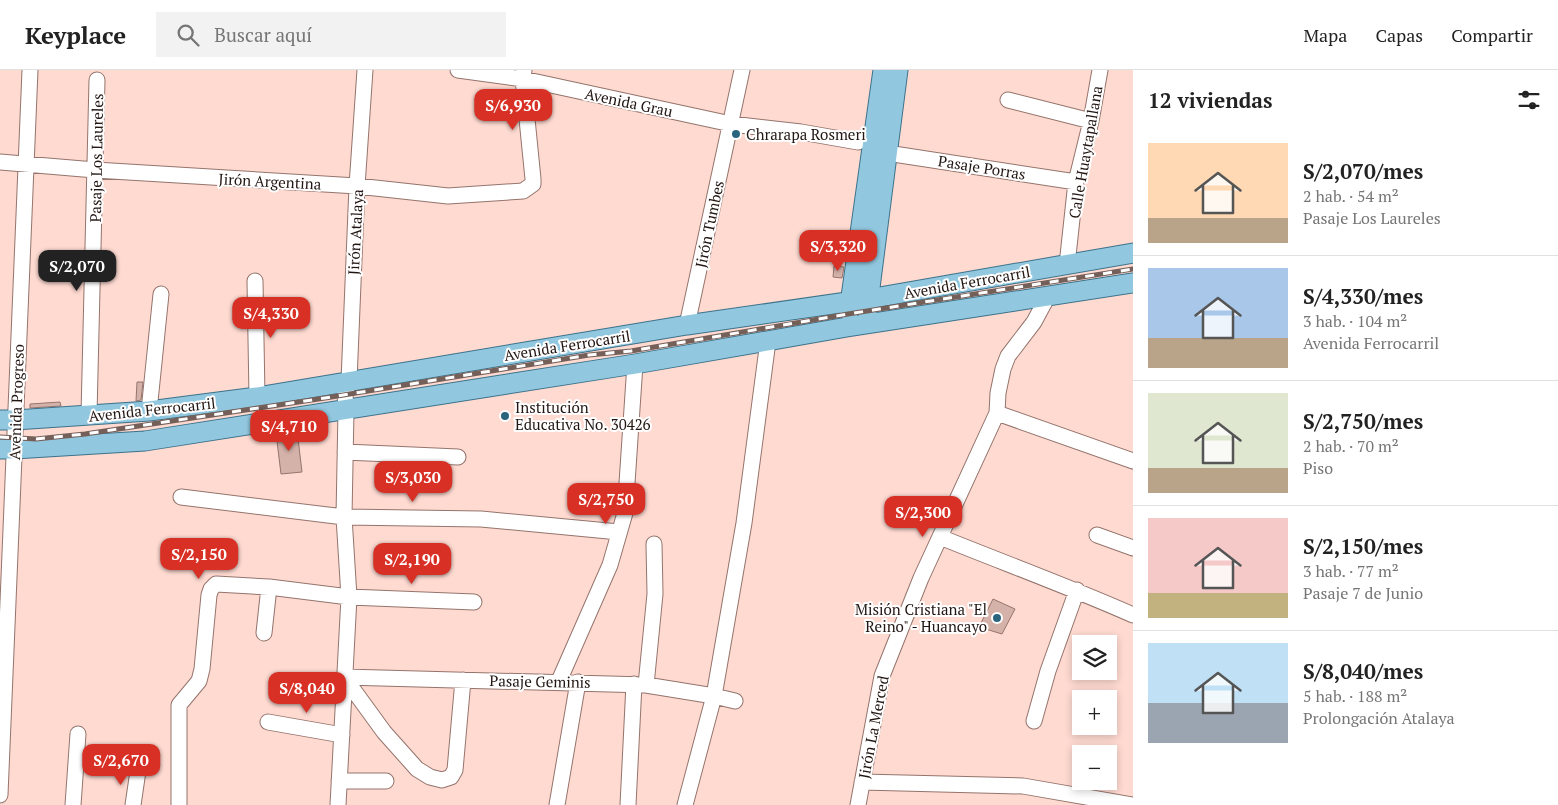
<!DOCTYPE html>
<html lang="es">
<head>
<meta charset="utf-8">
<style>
  body { margin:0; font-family:"PT Serif",serif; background:#f2f2f2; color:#222; height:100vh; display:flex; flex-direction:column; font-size:19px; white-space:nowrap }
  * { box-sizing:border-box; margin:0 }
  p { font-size:16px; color:#767676 }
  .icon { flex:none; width:28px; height:28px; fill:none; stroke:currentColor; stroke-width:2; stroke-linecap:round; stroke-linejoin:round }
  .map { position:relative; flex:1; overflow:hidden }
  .side { display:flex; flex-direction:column; background:#fff; width:425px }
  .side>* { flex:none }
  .controls { position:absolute; left:1072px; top:565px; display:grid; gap:10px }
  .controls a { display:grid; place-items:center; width:45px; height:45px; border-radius:0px; background:#fff; box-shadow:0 2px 8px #0003; font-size:25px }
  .price { position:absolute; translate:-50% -42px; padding:0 11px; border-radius:10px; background:#d93025; color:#fff; font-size:16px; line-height:32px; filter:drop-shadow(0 1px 2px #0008) }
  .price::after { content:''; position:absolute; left:50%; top:30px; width:15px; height:11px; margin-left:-8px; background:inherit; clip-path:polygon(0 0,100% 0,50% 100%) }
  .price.selected { background:#222; color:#fff }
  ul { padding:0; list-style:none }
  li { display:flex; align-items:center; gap:15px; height:125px; padding:0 15px }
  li+li { border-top:1px solid #e0e0e0 }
  li span { display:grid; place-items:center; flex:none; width:140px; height:100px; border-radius:0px; color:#555 }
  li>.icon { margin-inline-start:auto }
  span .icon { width:60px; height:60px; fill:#fffc; stroke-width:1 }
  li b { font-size:21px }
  h2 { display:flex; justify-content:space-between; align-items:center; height:60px; padding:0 15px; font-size:21px }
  header { display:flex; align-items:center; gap:30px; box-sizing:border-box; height:70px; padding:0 25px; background:#fff; border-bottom:1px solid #e0e0e0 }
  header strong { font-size:24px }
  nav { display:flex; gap:28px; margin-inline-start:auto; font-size:18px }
  .search { width:350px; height:45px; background:#f2f2f2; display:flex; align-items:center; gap:12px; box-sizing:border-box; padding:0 18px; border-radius:0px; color:#767676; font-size:19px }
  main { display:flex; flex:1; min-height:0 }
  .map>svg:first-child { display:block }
</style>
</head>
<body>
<header>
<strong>Keyplace</strong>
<div class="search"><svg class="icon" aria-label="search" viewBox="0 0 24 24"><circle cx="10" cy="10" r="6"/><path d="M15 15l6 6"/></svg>Buscar aquí</div>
<nav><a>Mapa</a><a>Capas</a><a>Compartir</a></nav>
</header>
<main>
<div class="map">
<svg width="1133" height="735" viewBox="0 0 1133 735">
  <rect width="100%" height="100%" fill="#fedad1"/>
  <!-- building -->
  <path fill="#d5b2a9" stroke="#95756d" d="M834,196L844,197L842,208L833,207Z
    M137,312H143L141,330L136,331Z
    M60,332L61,336L30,338V334Z
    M297,360L302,402L281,404L276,363Z
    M993,529L1015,539L1002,564L979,557Z"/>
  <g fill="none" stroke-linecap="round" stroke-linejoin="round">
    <!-- minor casing -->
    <g stroke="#94746c" stroke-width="17">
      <path id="minor" d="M458,0L523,9L731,54L801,62L858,72
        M1008,30L1091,51
        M887,83L1076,112
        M0,92L95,100L357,116L448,126L523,121L533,114V109L523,9L524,0
        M1067,195L1076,112L1091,51L1100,0
        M255,211L257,327
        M687,255L742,0
        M149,341L161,224
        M997,343L1133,391
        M89,345L97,10
        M345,382L458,387
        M181,427L344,447L481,449L619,462
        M1097,465L1133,478
        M940,467C1004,493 1070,517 1133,545
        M264,563L269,517
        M344,607L646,615L714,626L735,631
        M344,607L384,662L417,699L430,707L442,710L451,707L455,700L463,610
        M559,611L610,495L625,443L635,294
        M646,615L655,524L654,474
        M1034,651L1048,601L1077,520
        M268,652L342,665
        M339,711H386
        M862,712L1023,716L1132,735
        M0,725L30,0
        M73,735L78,664
        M133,735L138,701
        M179,735V635L199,611L202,599L209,525L211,519L216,514L269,517L349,527L474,532
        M338,735L349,527L344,447L346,340L345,324L349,311L357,116L365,0
        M557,735L578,612
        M628,735L634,614
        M685,735L714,626L744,453L768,271
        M858,735L882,606L921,508L997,343L998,323L1003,299L1008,286L1034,252L1048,226"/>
    </g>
    <!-- major casing -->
    <g stroke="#3c728a" stroke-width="21">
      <path id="major" d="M849,241L883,0
        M867,241L898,0
        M0,350H15L149,341L257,327L687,255L868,229L1133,183
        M0,379H14L145,371L635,294L847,257L1133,213"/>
    </g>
    <!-- minor -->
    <use href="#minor" stroke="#fff" stroke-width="15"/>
    <!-- major -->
    <use href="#major" stroke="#92c8df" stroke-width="19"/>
    <!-- rail casing -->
    <g stroke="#745f59" stroke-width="5">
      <path id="rail" d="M0,367L36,369L85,364L325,328L589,285L631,281L848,244L1133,199"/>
    </g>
    <!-- rail -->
    <use href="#rail" stroke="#fff" stroke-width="3" stroke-dasharray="9" stroke-linecap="butt"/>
  </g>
  <!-- markers -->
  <g fill="#2a657d" stroke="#fff" stroke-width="2">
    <circle cx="736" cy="64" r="5"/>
    <circle cx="505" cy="346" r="5"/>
    <circle cx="997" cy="548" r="5"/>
  </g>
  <g text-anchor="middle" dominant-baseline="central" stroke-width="4" stroke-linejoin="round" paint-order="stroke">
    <!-- street labels -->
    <g font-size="15" fill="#221612" stroke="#fff">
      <text transform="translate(629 32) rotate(12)">Avenida Grau</text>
      <text transform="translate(1085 82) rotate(-80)">Calle Huaytapallana</text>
      <text transform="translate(96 88) rotate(-89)">Pasaje Los Laureles</text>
      <text transform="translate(982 97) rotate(9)">Pasaje Porras</text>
      <text transform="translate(270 111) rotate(3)">Jirón Argentina</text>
      <text transform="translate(709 154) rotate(-78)">Jirón Tumbes</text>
      <text transform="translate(355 162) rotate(-87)">Jirón Atalaya</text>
      <text transform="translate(967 212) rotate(-10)">Avenida Ferrocarril</text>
      <text transform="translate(567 275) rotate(-9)">Avenida Ferrocarril</text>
      <text transform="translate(16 332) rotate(-88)">Avenida Progreso</text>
      <text transform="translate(152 339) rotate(-6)">Avenida Ferrocarril</text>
      <text transform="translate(540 611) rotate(1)">Pasaje Geminis</text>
      <text transform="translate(873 657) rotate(-79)">Jirón La Merced</text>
    </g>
    <!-- poi labels -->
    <g font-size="15" fill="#221612" stroke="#fff" text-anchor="start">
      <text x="746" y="64">Chrarapa Rosmeri</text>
      <text x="515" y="337">Institución<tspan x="515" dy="17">Educativa No. 30426</tspan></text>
      <text x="987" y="539" text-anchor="end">Misión Cristiana "El<tspan x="987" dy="17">Reino" - Huancayo</tspan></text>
    </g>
  </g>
</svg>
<div class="controls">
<a><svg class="icon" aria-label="layers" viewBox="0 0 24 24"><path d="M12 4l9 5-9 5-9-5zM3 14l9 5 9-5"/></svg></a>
<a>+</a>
<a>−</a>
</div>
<b class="price" style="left:513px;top:61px">S/6,930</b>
<b class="price" style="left:838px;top:202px">S/3,320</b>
<b class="price selected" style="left:77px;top:222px">S/2,070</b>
<b class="price" style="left:271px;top:269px">S/4,330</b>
<b class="price" style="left:289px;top:382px">S/4,710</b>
<b class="price" style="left:413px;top:433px">S/3,030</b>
<b class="price" style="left:606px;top:455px">S/2,750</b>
<b class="price" style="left:923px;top:468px">S/2,300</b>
<b class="price" style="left:199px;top:510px">S/2,150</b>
<b class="price" style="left:412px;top:515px">S/2,190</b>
<b class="price" style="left:307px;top:644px">S/8,040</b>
<b class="price" style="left:121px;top:716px">S/2,670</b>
</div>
<section class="side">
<h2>12 viviendas<svg class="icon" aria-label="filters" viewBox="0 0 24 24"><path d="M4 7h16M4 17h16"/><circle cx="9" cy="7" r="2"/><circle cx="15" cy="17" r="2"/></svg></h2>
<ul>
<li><span style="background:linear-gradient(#ffd9b3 75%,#b9a48a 0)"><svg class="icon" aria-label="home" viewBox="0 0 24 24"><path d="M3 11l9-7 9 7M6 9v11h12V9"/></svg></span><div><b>S/2,070/mes</b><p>2 hab. · 54 m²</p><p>Pasaje Los Laureles</p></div></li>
<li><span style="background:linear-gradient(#a9c7e8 70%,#b9a48a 0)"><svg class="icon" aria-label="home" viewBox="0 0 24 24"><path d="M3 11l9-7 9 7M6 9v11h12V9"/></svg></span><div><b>S/4,330/mes</b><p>3 hab. · 104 m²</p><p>Avenida Ferrocarril</p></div></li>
<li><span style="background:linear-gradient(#dfe7d0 75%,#b9a48a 0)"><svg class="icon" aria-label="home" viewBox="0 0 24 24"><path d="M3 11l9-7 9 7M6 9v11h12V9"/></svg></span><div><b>S/2,750/mes</b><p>2 hab. · 70 m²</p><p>Piso</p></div></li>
<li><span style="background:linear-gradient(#f6c9c9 75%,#c2b280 0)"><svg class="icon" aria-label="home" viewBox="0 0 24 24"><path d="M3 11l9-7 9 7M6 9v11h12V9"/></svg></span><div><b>S/2,150/mes</b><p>3 hab. · 77 m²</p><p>Pasaje 7 de Junio</p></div></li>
<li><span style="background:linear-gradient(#bfe0f5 60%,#9aa5b1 0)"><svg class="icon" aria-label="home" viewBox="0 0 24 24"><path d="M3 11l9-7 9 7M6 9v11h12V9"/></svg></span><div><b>S/8,040/mes</b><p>5 hab. · 188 m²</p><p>Prolongación Atalaya</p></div></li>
</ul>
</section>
</main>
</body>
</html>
